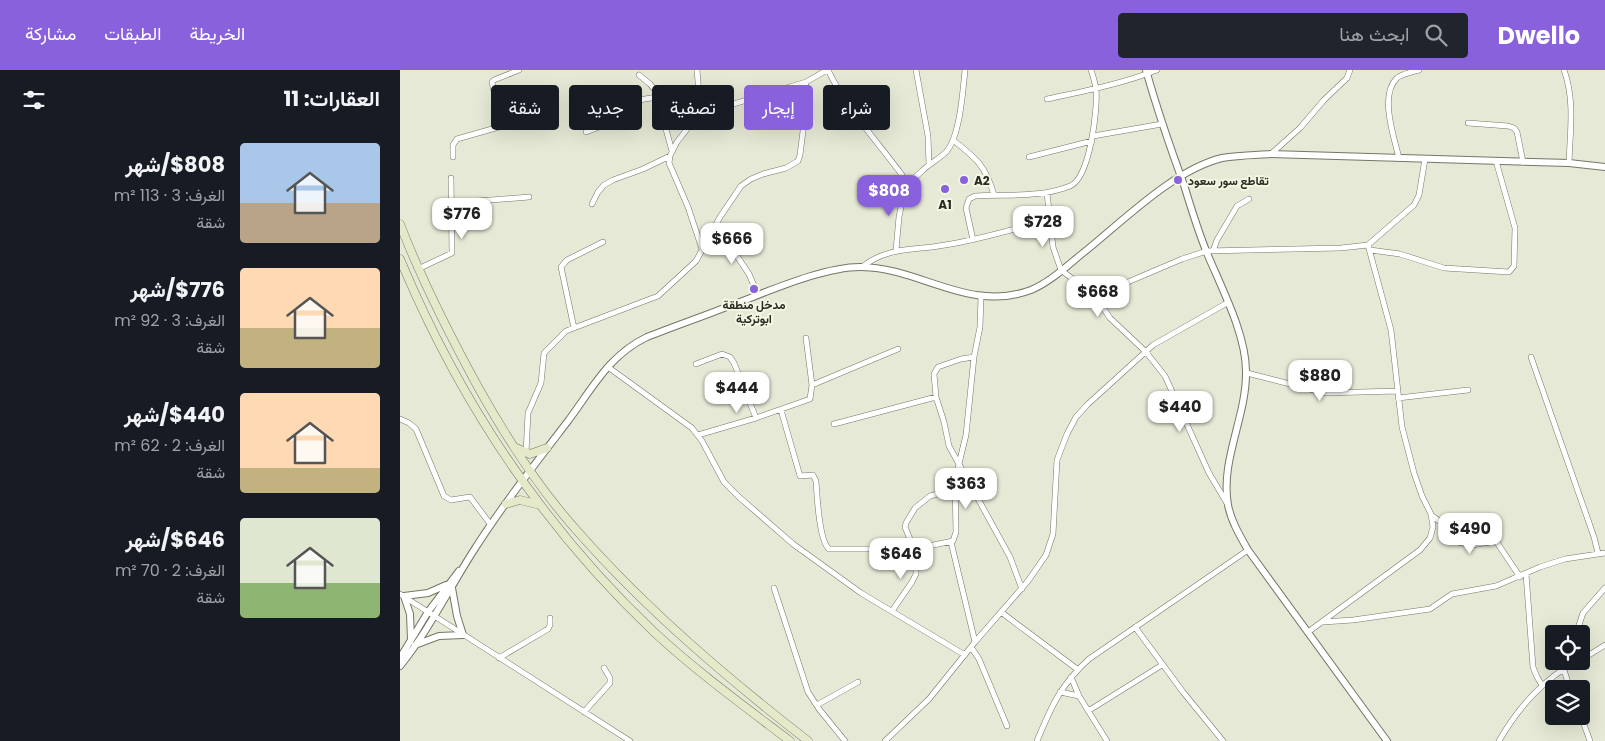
<!DOCTYPE html>
<html lang="ar">
<head>
<meta charset="utf-8">
<style>
  body { margin:0; font-family:Poppins,Vazirmatn,sans-serif; background:#20242c; color:#f1f3f6; direction:rtl; height:100vh; display:flex; flex-direction:column; font-size:19px; white-space:nowrap }
  * { box-sizing:border-box; margin:0 }
  p { font-size:16px; color:#9ea1a6 }
  .icon { flex:none; width:28px; height:28px; fill:none; stroke:currentColor; stroke-width:2; stroke-linecap:round; stroke-linejoin:round }
  .map { position:relative; flex:1; overflow:hidden; direction:ltr }
  .drawer { display:flex; flex-direction:column; background:#171b24; width:400px }
  .drawer>* { flex:none }
  .guide { position:absolute; left:15px; top:15px; width:475px; height:45px; direction:rtl; display:flex; gap:10px }
  .buttons { position:absolute; left:1145px; top:555px; display:grid; gap:10px }
  .buttons a { display:grid; place-items:center; width:45px; height:45px; border-radius:5px; background:#171b24; box-shadow:0 5px 20px #0002; font-size:25px }
  .price { position:absolute; translate:-50% -42px; padding:0 11px; border-radius:10px; background:#fff; color:#222; font-size:16px; line-height:32px; filter:drop-shadow(0 1px 2px #0008) }
  .price::after { content:''; position:absolute; left:50%; top:30px; width:15px; height:11px; margin-left:-8px; background:inherit; clip-path:polygon(0 0,100% 0,50% 100%) }
  .price.selected { background:#8961dc; color:#fff }
  ul { padding:0; list-style:none }
  li { display:flex; align-items:center; gap:15px; height:125px; padding:0 20px }
  li span { display:grid; place-items:center; flex:none; width:140px; height:100px; border-radius:5px; color:#555 }
  li>.icon { margin-inline-start:auto }
  span .icon { width:60px; height:60px; fill:#fffc; stroke-width:1 }
  li b { font-size:21px }
  h2 { display:flex; justify-content:space-between; align-items:center; height:60px; padding:0 20px; font-size:21px }
  .chip { padding:0 18px; border-radius:5px; background:#171b24; box-shadow:0 5px 20px #0002; font-size:18px; line-height:45px }
  .chip.selected { background:#8961dc; color:#fff }
  header { display:flex; align-items:center; gap:30px; box-sizing:border-box; height:70px; padding:0 25px; background:#8961dc; color:#fff }
  header strong { font-size:24px }
  nav { display:flex; gap:28px; margin-inline-start:auto; font-size:18px }
  .search { width:350px; height:45px; background:#20242c; display:flex; align-items:center; gap:12px; box-sizing:border-box; padding:0 18px; border-radius:5px; color:#9ea1a6; font-size:19px }
  main { display:flex; flex:1; min-height:0 }
  .map>svg:first-child { display:block }
</style>
</head>
<body>
<header>
<strong>Dwello</strong>
<div class="search"><svg class="icon" aria-label="search" viewBox="0 0 24 24"><circle cx="10" cy="10" r="6"/><path d="M15 15l6 6"/></svg>ابحث هنا</div>
<nav><a>الخريطة</a><a>الطبقات</a><a>مشاركة</a></nav>
</header>
<main>
<div class="map">
<svg width="1205" height="671" viewBox="0 0 1205 671">
  <rect width="100%" height="100%" fill="#e5e9d5"/>
  <g fill="none" stroke-linecap="round" stroke-linejoin="round">
    <!-- minor casing -->
    <g stroke="#747766" stroke-width="6">
      <path id="minor" d="M297,0L301,47
        M428,0C446,38 477,71 502,105L505,117L499,147L496,180
        M516,0L528,66L529,95
        M1164,0C1175,30 1170,62 1169,93
        M239,5L250,14L255,20L272,81
        M647,29C684,21 722,14 757,0
        M1068,53L1108,56L1114,58L1117,62L1123,92
        M186,62L231,45L233,31L257,27
        M693,66L762,54
        M553,70C576,88 586,96 594,125
        M871,84L900,58L924,30L947,8L950,0
        M53,87V75L57,69L99,57L100,51L92,12L94,10L119,0
        M629,87L692,71
        M999,88C994,67 979,25 997,8C1001,4 1012,2 1019,0
        M505,117C511,112 516,106 522,101C529,94 539,89 546,82C560,67 563,20 565,0
        M647,123L653,177L661,200L695,226L710,248L746,282L765,306L809,403L828,435
        M52,133L129,127
        M192,134L198,122L204,115L213,110L243,99L270,86
        M312,162L335,183L349,204L358,225
        M573,170L566,138L569,129L575,126C606,124 641,128 670,116C690,108 698,38 696,19C695,13 693,6 691,0
        M302,179L288,137L269,93L270,86L277,72L291,54L301,47L311,41L327,36L406,12
        M970,180L1000,184L1044,198L1109,202L1114,196L1115,158L1096,91
        M813,181L817,170L837,136L849,129
        M462,197C488,176 514,181 545,175C581,169 616,159 650,149
        M18,199L52,183L51,108
        M695,226L782,189L807,181L941,178L968,175L1014,135L1019,125L1025,89
        M174,258L161,197L167,190L203,172
        M574,287L561,289L538,297L534,304L536,327L544,352L549,376L610,487L622,519
        M1131,287L1194,467L1198,483
        M296,294L322,284L330,287L334,293L356,348
        M208,297L292,358L302,371L324,412L339,427L393,474L461,523L565,585
        M847,303L925,323L997,321
        M412,315L498,279
        M998,328L1068,320
        M381,340L400,406L413,405L416,411C417,425 419,471 429,479H514L553,471L556,462L555,410L566,365L574,287L580,257L581,227
        M0,349L9,353L16,359L44,426L51,430L70,427L91,455
        M434,354L536,327
        M298,365L356,348L410,329L412,315L406,268
        M126,383L128,343L141,313L144,283L166,261L258,226L296,191L320,147L341,116L351,109L363,104L386,98L398,91L400,85L404,53L406,12L427,0
        M1031,445L1042,453L1051,466L1058,472L1072,475L1096,471L1120,507
        M551,472L575,572
        M1126,504L1133,597L1137,607L1142,615
        M374,518L408,622L419,639L445,671
        M0,524L230,671
        M492,541L512,512L516,504V494L514,479L505,457L506,453L515,438L530,426L555,419
        M601,542L677,599
        M923,552L953,550L1030,539L1052,524L1096,516L1140,497L1165,489L1205,483
        M735,557L783,622L823,671
        M908,562L1020,480L1030,468L1033,457L1031,444L1022,426L1014,403L1002,357L991,260L968,175
        M1176,564L1183,543L1205,518
        M571,577L579,589L607,656
        M99,588L148,559L150,555V548
        M1181,590L1205,575
        M1164,600L1170,619
        M671,607L679,626
        M660,622L679,626L707,671
        M417,635L458,612
        M688,641L762,595
        M184,642L210,613V608L204,598
        M1181,646L1190,671
        M485,671L529,629L575,572L628,511L646,485L653,464L657,390L667,364L676,347L688,334L753,275L827,233
        M637,671C651,637 661,614 689,589L848,480
        M1099,671C1117,639 1145,607 1178,591"/>
    </g>
    <!-- tertiary casing -->
    <g stroke="#747766" stroke-width="8">
      <path id="tertiary" d="M746,0C757,39 770,77 784,115C791,138 798,161 807,183C821,217 846,264 846,301C847,346 820,390 828,435C831,451 840,466 848,480L987,671
        M11,570L10,544L4,526L28,523L46,515
        M15,575L39,566L63,565L57,546L52,518
        M0,588L28,542L59,501
        M0,596C29,560 49,519 74,480C102,436 135,394 168,351C192,319 209,285 247,267C275,256 304,246 332,235C367,222 425,196 462,197C521,198 569,243 631,220C650,212 667,196 683,183C722,152 773,100 822,88C838,85 855,85 871,84L1169,93L1205,97"/>
    </g>
    <!-- secondary casing -->
    <g stroke="#747766" stroke-width="9">
      <path id="secondary" d="M0,154C22,211 49,264 78,317C107,369 139,419 179,463C247,540 327,608 408,671
        M0,189C59,330 142,456 254,562C296,601 344,636 390,671
        M116,378L130,384L147,378
        M106,434L120,430L140,435"/>
    </g>
    <!-- minor -->
    <use href="#minor" stroke="#fff" stroke-width="5"/>
    <!-- tertiary -->
    <use href="#tertiary" stroke="#fff" stroke-width="6"/>
    <!-- secondary -->
    <use href="#secondary" stroke="#e5e9ca" stroke-width="8"/>
  </g>
  <!-- markers -->
  <g fill="#8961dc" stroke="#f2f6e2" stroke-width="2">
    <circle cx="564" cy="110" r="5"/>
    <circle cx="778" cy="110" r="5"/>
    <circle cx="545" cy="119" r="5"/>
    <circle cx="354" cy="219" r="5"/>
  </g>
  <g text-anchor="middle" dominant-baseline="central" stroke-width="4" stroke-linejoin="round" paint-order="stroke">
    <!-- poi labels -->
    <g font-size="12" font-weight="bold" fill="#2a2c24" stroke="#f2f6e2" text-anchor="start">
      <text x="574" y="110">A2</text>
      <text x="788" y="110">تقاطع سور سعود</text>
      <text x="545" y="134" text-anchor="middle">A1</text>
      <text x="354" y="234" text-anchor="middle">مدخل منطقة<tspan x="354" dy="14">ابوتركية</tspan></text>
    </g>
  </g>
</svg>
<div class="buttons">
<a><svg class="icon" aria-label="locate" viewBox="0 0 24 24"><circle cx="12" cy="12" r="6"/><path d="M12 2v4M12 18v4M2 12h4M18 12h4"/></svg></a>
<a><svg class="icon" aria-label="layers" viewBox="0 0 24 24"><path d="M12 4l9 5-9 5-9-5zM3 14l9 5 9-5"/></svg></a>
</div>
<b class="price selected" style="left:489px;top:147px">$808</b>
<b class="price" style="left:62px;top:170px">$776</b>
<b class="price" style="left:643px;top:178px">$728</b>
<b class="price" style="left:332px;top:195px">$666</b>
<b class="price" style="left:698px;top:248px">$668</b>
<b class="price" style="left:920px;top:332px">$880</b>
<b class="price" style="left:337px;top:344px">$444</b>
<b class="price" style="left:780px;top:363px">$440</b>
<b class="price" style="left:566px;top:440px">$363</b>
<b class="price" style="left:1070px;top:485px">$490</b>
<b class="price" style="left:501px;top:510px">$646</b>
<div class="guide">
<a class="chip">شراء</a>
<a class="chip selected">إيجار</a>
<a class="chip">تصفية</a>
<a class="chip">جديد</a>
<a class="chip">شقة</a>
</div>
</div>
<section class="drawer">
<h2>العقارات: 11<svg class="icon" aria-label="filters" viewBox="0 0 24 24"><path d="M4 7h16M4 17h16"/><circle cx="9" cy="7" r="2"/><circle cx="15" cy="17" r="2"/></svg></h2>
<ul>
<li><span style="background:linear-gradient(#a9c7e8 60%,#b9a48a 0)"><svg class="icon" aria-label="home" viewBox="0 0 24 24"><path d="M3 11l9-7 9 7M6 9v11h12V9"/></svg></span><div><b>$808/شهر</b><p>الغرف: 3 · 113 m²</p><p>شقة</p></div></li>
<li><span style="background:linear-gradient(#ffd9b3 60%,#c2b280 0)"><svg class="icon" aria-label="home" viewBox="0 0 24 24"><path d="M3 11l9-7 9 7M6 9v11h12V9"/></svg></span><div><b>$776/شهر</b><p>الغرف: 3 · 92 m²</p><p>شقة</p></div></li>
<li><span style="background:linear-gradient(#ffd9b3 75%,#c2b280 0)"><svg class="icon" aria-label="home" viewBox="0 0 24 24"><path d="M3 11l9-7 9 7M6 9v11h12V9"/></svg></span><div><b>$440/شهر</b><p>الغرف: 2 · 62 m²</p><p>شقة</p></div></li>
<li><span style="background:linear-gradient(#dfe7d0 65%,#8fb573 0)"><svg class="icon" aria-label="home" viewBox="0 0 24 24"><path d="M3 11l9-7 9 7M6 9v11h12V9"/></svg></span><div><b>$646/شهر</b><p>الغرف: 2 · 70 m²</p><p>شقة</p></div></li>
</ul>
</section>
</main>
</body>
</html>
